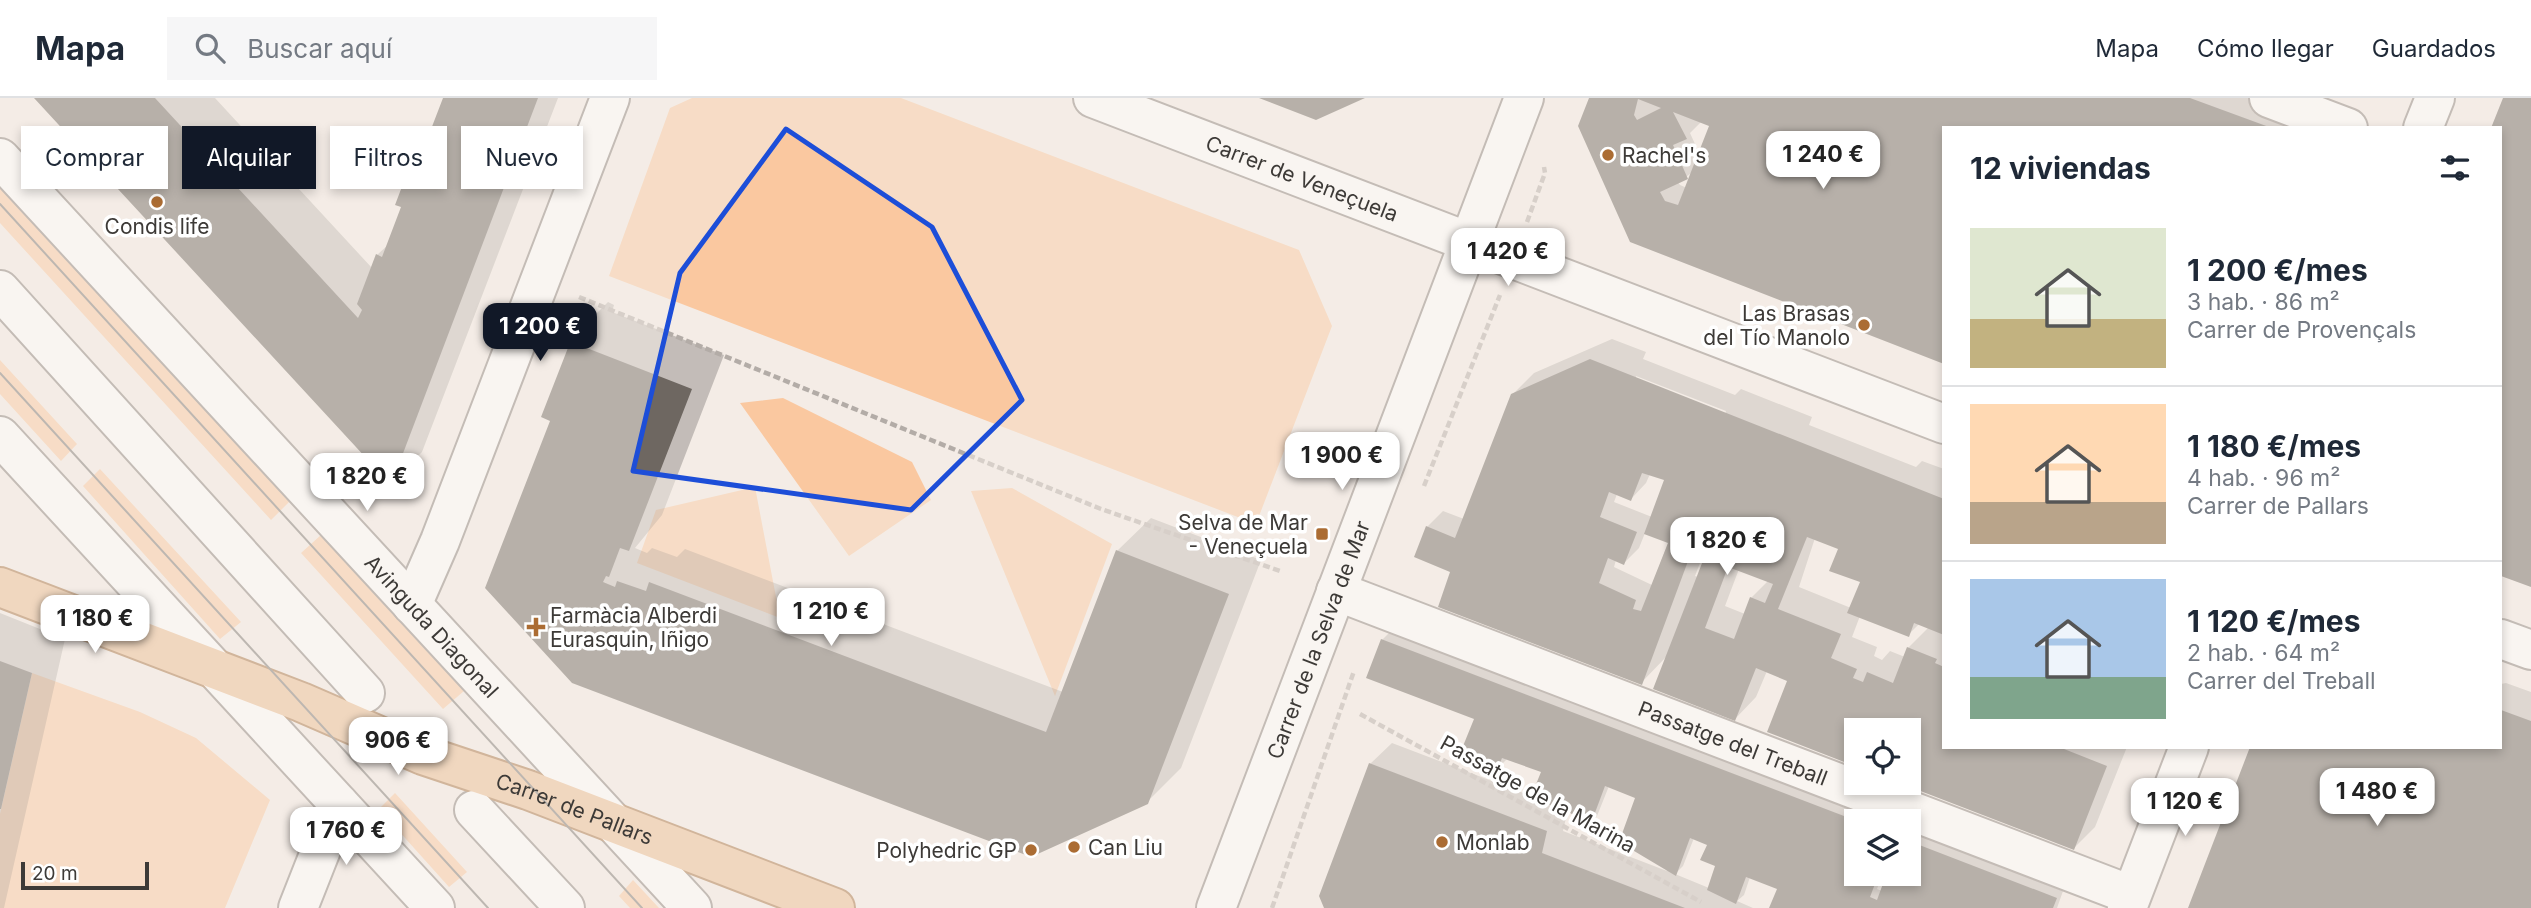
<!DOCTYPE html>
<html lang="es">
<head>
<meta charset="utf-8">
<style>
  body { margin:0; font-family:Inter,sans-serif; background:#f6f6f7; color:#1f2937; height:100vh; display:flex; flex-direction:column; font-size:26px; white-space:nowrap }
  * { box-sizing:border-box; margin:0 }
  p { font-size:23px; color:#747a83 }
  .icon { flex:none; width:38px; height:38px; fill:none; stroke:currentColor; stroke-width:2; stroke-linecap:round; stroke-linejoin:round }
  .map { position:relative; flex:1; overflow:hidden }
  .drawer { position:absolute; left:1942px; top:28px; width:560px; height:623px; display:flex; flex-direction:column; background:#fff; border-radius:0px; box-shadow:0 4px 10px #0003 }
  .drawer>* { flex:none }
  .top-card { position:absolute; left:21px; top:28px; width:665px; height:63px; display:flex; gap:14px }
  .tools { position:absolute; left:1844px; top:620px; display:grid; gap:14px }
  .tools a { display:grid; place-items:center; width:77px; height:77px; border-radius:0px; background:#fff; box-shadow:0 4px 10px #0003; font-size:35px }
  .scale { position:absolute; left:21px; bottom:18px; width:128px; box-sizing:border-box; padding-left:7px; border:4px solid #3d3a37; border-top:0; font-size:19px; line-height:24px; white-space:nowrap; color:#3d3a37; -webkit-text-stroke:5px #fff; paint-order:stroke }
  .price { position:absolute; translate:-50% -60px; padding:0 16px; border-radius:14px; background:#fff; color:#222; font-size:23px; line-height:46px; filter:drop-shadow(0 2px 4px #0008) }
  .price::after { content:''; position:absolute; left:50%; top:42px; width:21px; height:16px; margin-left:-10px; background:inherit; clip-path:polygon(0 0,100% 0,50% 100%) }
  .price.on { background:#111827; color:#fff }
  ul { padding:0; list-style:none }
  li { display:flex; align-items:center; gap:21px; height:175px; padding:0 28px }
  li+li { border-top:2px solid #e0e1e3 }
  li span { display:grid; place-items:center; flex:none; width:196px; height:140px; border-radius:0px; color:#555 }
  li>.icon { margin-inline-start:auto }
  span .icon { width:84px; height:84px; fill:#fffc; stroke-width:1 }
  li b { font-size:30px }
  h2 { display:flex; justify-content:space-between; align-items:center; height:84px; padding:0 28px; font-size:30px }
  .tag { padding:0 24px; border-radius:0px; background:#fff; box-shadow:0 4px 10px #0003; font-size:24px; line-height:63px }
  .tag.on { background:#111827; color:#fff }
  header { display:flex; align-items:center; gap:42px; box-sizing:border-box; height:98px; padding:0 35px; background:#fff; border-bottom:2px solid #e0e1e3 }
  header strong { font-size:33px }
  nav { display:flex; gap:38px; margin-inline-start:auto; font-size:24px }
  .search { width:490px; height:63px; background:#f6f6f7; display:flex; align-items:center; gap:18px; box-sizing:border-box; padding:0 24px; border-radius:0px; color:#747a83; font-size:26px }
  .map>svg:first-child { display:block }
</style>
</head>
<body>
<header>
<strong>Mapa</strong>
<div class="search"><svg class="icon" aria-label="search" viewBox="0 0 24 24"><circle cx="10" cy="10" r="6"/><path d="M15 15l6 6"/></svg>Buscar aquí</div>
<nav><a>Mapa</a><a>Cómo llegar</a><a>Guardados</a></nav>
</header>
<div class="map">
<svg width="2531" height="810" viewBox="0 0 2531 810">
  <rect width="100%" height="100%" fill="#f4ece6"/>
  <!-- green -->
  <path fill="#fac8a0" d="M692,0H901L1299,152L1332,228L1256,426L609,178L670,10Z
    M0,85L290,403L271,422L0,125Z
    M0,262L77,346L61,363L0,296Z
    M783,300L912,364L931,402L849,458L740,305Z
    M100,371L241,524L220,541L83,388Z
    M755,389L780,520L637,465L656,412Z
    M1012,390L1112,446L1055,598L971,393Z
    M321,437L464,593L443,611L301,455Z
    M32,575L140,614L196,640L270,702L225,810H0V716Z
    M395,695L467,774L449,789L379,711Z
    M633,782L659,810H630L619,798Z"/>
  <!-- shadow -->
  <path fill="#0003" fill-rule="evenodd" d="M37,0H215L372,170L377,157L389,146L404,108L407,79L419,67L423,38L435,26L445,0H558L422,354L391,385Z
    M1590,0H2270L2348,30H1944V264L1632,143ZM1702,23L1711,27L1700,57L1690,35ZM1693,74L1687,90L1680,87L1678,84Z
    M2505,0H2531V488L2501,476V30Z
    M608,204L614,207L612,214L724,257L662,417L635,450L647,455L652,450L677,459L685,451L1063,594L1117,453L1151,420L1261,462L1181,670L1147,704L573,583L552,322L574,238Z
    M1612,241L1646,254L1643,261L1735,297L1741,291L1812,319L1809,327L1916,369L1922,363L1944,371V649H2127L2095,729L2074,750L1909,684V632L1767,573L1756,599L1735,621L1667,558L1641,585L1453,473L1427,429L1443,413L1464,421L1512,297L1534,275ZM1636,278L1726,313L1725,317L1636,282ZM1650,376L1666,381L1652,419L1614,404L1617,396L1631,401L1646,385ZM1645,435H1672L1652,487L1614,469L1616,462L1624,465L1639,450ZM1815,440L1840,450L1862,483L1851,510L1799,489ZM1703,457L1706,459L1698,479L1695,478ZM1739,471L1768,483L1751,500L1745,516L1725,508ZM1860,518L1908,537L1919,526L1929,529L1908,550L1905,559L1890,553L1882,562L1874,558L1877,549L1852,539Z
    M0,515L65,541L4,810H0Z
    M1390,534L1670,631L1666,640L1882,723H1857V775H1909V733L2063,793L2057,810H1771L1779,790L1750,779L1744,797L1737,803L1753,810H1326L1321,798L1370,666L1392,645L1542,702L1543,672L1508,660L1496,672L1478,613L1382,542ZM1609,688L1637,699L1667,773L1563,733L1568,711L1590,726L1597,718ZM1694,740L1709,746L1718,767L1709,790L1675,776L1683,768ZM1882,777L1887,779L1882,793L1877,791Z
    M2506,585L2531,594V810H2190L2251,649H2501V586Z"/>
  <!-- building -->
  <path fill="#6e6761" fill-rule="evenodd" d="M34,0H155L358,220L362,212L357,206L376,156L382,159L401,109L395,107L406,78L412,80L416,68L410,66L422,37L428,39L443,0H538L391,387Z
    M1259,0H1365L1316,22Z
    M1589,0H2190L2269,29L1944,30V266L1630,144L1578,28ZM1638,1L1661,10L1637,22L1634,17ZM1673,14L1709,28L1678,107L1665,103L1660,94L1688,81L1673,47L1687,41Z
    M2503,0H2531V489L2501,478V30H2491Z
    M573,237L581,241L579,247L692,291L629,453L620,450L609,479L606,478L603,484L615,489L617,483L646,493L649,484L1046,634L1116,452L1229,496L1148,706L1031,759L572,585L485,490L550,323L541,319Z
    M1590,261L1944,401V537L1914,525L1909,539L1847,515L1860,484L1829,473L1838,451L1807,439L1778,511L1841,536L1831,560L1857,571L1853,580L1863,584L1867,574L1893,585L1907,549L1937,561L1935,565L1944,569V649H2059L2107,668L2074,752L1897,684H1909V632H1857V669L1767,634L1787,583L1756,570L1735,623L1653,591L1704,460L1691,455L1642,587L1438,509L1450,474L1414,459L1426,428L1455,440L1511,296ZM1642,375L1664,382L1644,436L1668,445L1641,513L1633,511L1636,502L1599,485L1608,460L1624,467L1637,434L1600,419L1609,394L1631,403ZM1728,469L1773,486L1765,505L1750,499L1734,541L1705,530Z
    M1381,541L1857,723V775H1909V743L2057,800L2053,810H1769L1777,791L1746,779L1736,806L1707,792L1715,768L1700,762L1707,747L1690,740L1676,778L1619,744L1635,700L1605,688L1590,728L1561,709L1559,712L1532,696L1541,674L1502,660L1496,675L1461,653L1474,621L1366,580ZM1878,778L1885,780L1877,802L1870,799Z
    M0,563L32,575L1,711H0Z
    M2501,612L2531,623V810H2188L2250,649H2501Z
    M1369,665L1547,733L1542,755L1685,810H1324L1319,798Z"/>
  <g fill="none" stroke-linecap="round" stroke-linejoin="round">
    <!-- minor casing -->
    <g stroke="#8a827d" stroke-width="42">
      <g id="minor">
        <path id="s1" d="M1093,0L1944,326"/>
        <path d="M2269,0L2348,30"/>
        <path d="M2423,30L2435,0"/>
        <path id="s2" d="M0,60L692,810"/>
        <path d="M0,192L365,595"/>
        <path d="M0,338L435,810"/>
        <path id="s3" d="M1336,493L2131,797"/>
        <path d="M412,507L440,443L610,0"/>
        <path d="M2501,541L2531,552"/>
        <path d="M474,712L565,810"/>
        <path d="M298,810L339,706"/>
        <path id="s4" d="M1216,810L1524,0"/>
        <path d="M2127,810L2189,649"/>
      </g>
    </g>
    <!-- major casing -->
    <g stroke="#a67141" stroke-width="42">
      <g id="major">
        <path id="s5" d="M0,489L301,604L423,657L528,692L835,810"/>
      </g>
    </g>
    <!-- path -->
    <path stroke="#b3aca7" stroke-width="4.5" stroke-dasharray="7 3.5" stroke-linecap="butt" d="M1527,124L1545,75L1544,69
      M579,199L1101,411L1283,474
      M351,383L358,375
      M1424,388L1500,197
      M1360,616L1701,804
      M1272,810L1354,573"/>
    <!-- minor -->
    <use href="#minor" stroke="#fff" stroke-width="38"/>
    <!-- major -->
    <use href="#major" stroke="#ecbc90" stroke-width="38"/>
    <!-- tram -->
    <path stroke="#7b7672" stroke-width="2" d="M0,106L642,810
      M0,275L488,810"/>
  </g>
  <!-- marked area -->
  <path d="M0 0H2531V810H0ZM786,31L932,129L1022,302L911,412L633,373L680,175Z" fill="#f4ece6" fill-opacity=".55" fill-rule="evenodd"/>
  <path fill="none" stroke="#1d4ed8" stroke-width="5" stroke-linejoin="round" d="M786,31L932,129L1022,302L911,412L633,373L680,175Z"/>
  <!-- markers -->
  <g fill="#ab6c33" stroke="#fff" stroke-width="2.5">
    <circle cx="1608" cy="57" r="7"/>
    <circle cx="157" cy="104" r="7"/>
    <circle cx="1864" cy="227" r="7"/>
    <rect x="1315" y="429" width="14" height="14" rx="3.5"/>
    <path d="M532.5 518.5h7v7h7v7h-7v7h-7v-7h-7v-7h7z"/>
    <circle cx="1442" cy="744" r="7"/>
    <circle cx="1074" cy="749" r="7"/>
    <circle cx="1031" cy="752" r="7"/>
  </g>
  <g text-anchor="middle" dominant-baseline="central" stroke-width="7" stroke-linejoin="round" paint-order="stroke">
    <!-- poi labels -->
    <g font-size="21" fill="#3d3a37" stroke="#fff" text-anchor="start">
      <text x="1622" y="57">Rachel's</text>
      <text x="157" y="128" text-anchor="middle">Condis life</text>
      <text x="1850" y="215" text-anchor="end">Las Brasas<tspan x="1850" dy="24">del Tío Manolo</tspan></text>
      <text x="1308" y="424" text-anchor="end">Selva de Mar<tspan x="1308" dy="24">- Veneçuela</tspan></text>
      <text x="550" y="517">Farmàcia Alberdi<tspan x="550" dy="24">Eurasquin, Iñigo</tspan></text>
      <text x="1456" y="744">Monlab</text>
      <text x="1088" y="749">Can Liu</text>
      <text x="1017" y="752" text-anchor="end">Polyhedric GP</text>
    </g>
    <!-- street labels -->
    <g font-size="21" fill="#3d3a37" stroke="#fff">
      <text stroke="none"><textPath href="#s1" startOffset="224">Carrer de Veneçuela</textPath></text>
      <text stroke="none"><textPath href="#s2" startOffset="637">Avinguda Diagonal</textPath></text>
      <text stroke="none"><textPath href="#s4" startOffset="287">Carrer de la Selva de Mar</textPath></text>
      <text stroke="none"><textPath href="#s3" startOffset="425">Passatge del Treball</textPath></text>
      <text transform="translate(1538 696) rotate(29)">Passatge de la Marina</text>
      <text stroke="none"><textPath href="#s5" startOffset="616">Carrer de Pallars</textPath></text>
    </g>
  </g>
</svg>
<div class="tools">
<a><svg class="icon" aria-label="locate" viewBox="0 0 24 24"><circle cx="12" cy="12" r="6"/><path d="M12 2v4M12 18v4M2 12h4M18 12h4"/></svg></a>
<a><svg class="icon" aria-label="layers" viewBox="0 0 24 24"><path d="M12 4l9 5-9 5-9-5zM3 14l9 5 9-5"/></svg></a>
</div>
<div class="scale">20 m</div>
<b class="price" style="left:1823px;top:93px">1 240 €</b>
<b class="price" style="left:1508px;top:190px">1 420 €</b>
<b class="price on" style="left:540px;top:265px">1 200 €</b>
<b class="price" style="left:1342px;top:394px">1 900 €</b>
<b class="price" style="left:367px;top:415px">1 820 €</b>
<b class="price" style="left:1727px;top:479px">1 820 €</b>
<b class="price" style="left:831px;top:550px">1 210 €</b>
<b class="price" style="left:95px;top:557px">1 180 €</b>
<b class="price" style="left:398px;top:679px">906 €</b>
<b class="price" style="left:2377px;top:730px">1 480 €</b>
<b class="price" style="left:2185px;top:740px">1 120 €</b>
<b class="price" style="left:346px;top:769px">1 760 €</b>
<div class="top-card">
<a class="tag">Comprar</a>
<a class="tag on">Alquilar</a>
<a class="tag">Filtros</a>
<a class="tag">Nuevo</a>
</div>
<section class="drawer">
<h2>12 viviendas<svg class="icon" aria-label="filters" viewBox="0 0 24 24"><path d="M4 7h16M4 17h16"/><circle cx="9" cy="7" r="2"/><circle cx="15" cy="17" r="2"/></svg></h2>
<ul>
<li><span style="background:linear-gradient(#dfe7d0 65%,#c2b280 0)"><svg class="icon" aria-label="home" viewBox="0 0 24 24"><path d="M3 11l9-7 9 7M6 9v11h12V9"/></svg></span><div><b>1 200 €/mes</b><p>3 hab. · 86 m²</p><p>Carrer de Provençals</p></div></li>
<li><span style="background:linear-gradient(#ffd9b3 70%,#b9a48a 0)"><svg class="icon" aria-label="home" viewBox="0 0 24 24"><path d="M3 11l9-7 9 7M6 9v11h12V9"/></svg></span><div><b>1 180 €/mes</b><p>4 hab. · 96 m²</p><p>Carrer de Pallars</p></div></li>
<li><span style="background:linear-gradient(#a9c7e8 70%,#7fa58c 0)"><svg class="icon" aria-label="home" viewBox="0 0 24 24"><path d="M3 11l9-7 9 7M6 9v11h12V9"/></svg></span><div><b>1 120 €/mes</b><p>2 hab. · 64 m²</p><p>Carrer del Treball</p></div></li>
</ul>
</section>
</div>
</body>
</html>
